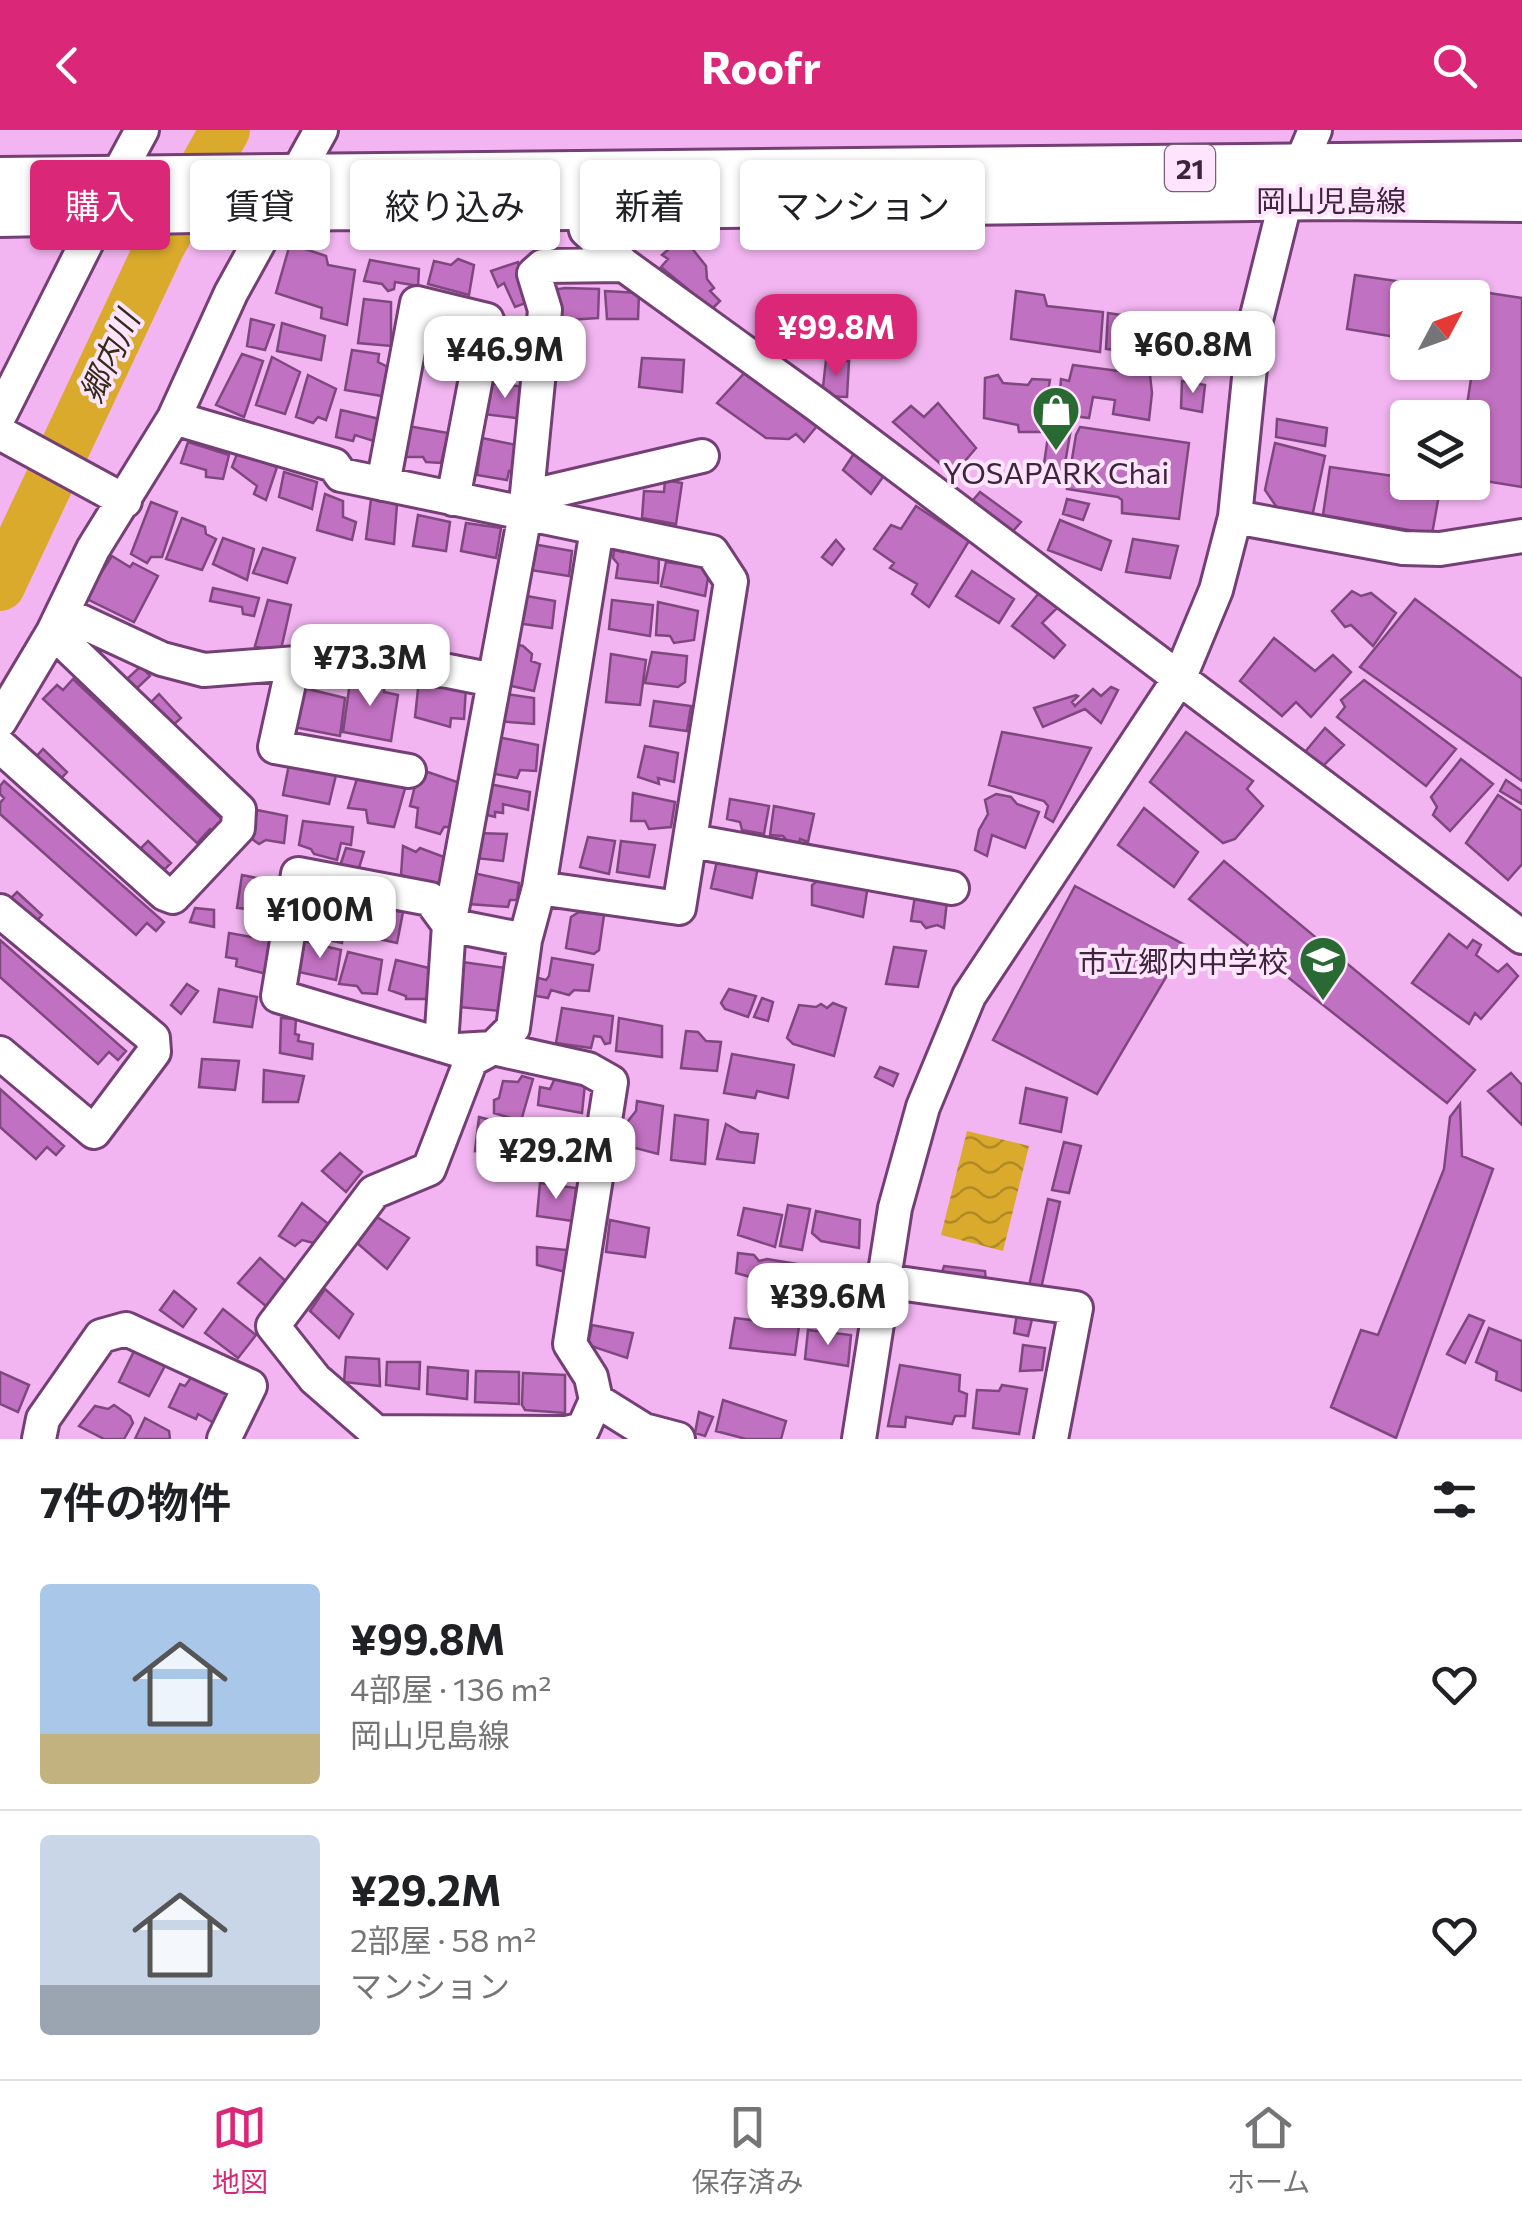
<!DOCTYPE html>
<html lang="ja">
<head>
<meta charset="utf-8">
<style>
  body { margin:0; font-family:Commissioner,"Noto Sans JP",sans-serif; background:#f6f6f6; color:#202124; height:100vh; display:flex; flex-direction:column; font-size:38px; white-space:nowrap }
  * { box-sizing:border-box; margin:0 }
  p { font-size:32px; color:#757577 }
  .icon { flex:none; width:55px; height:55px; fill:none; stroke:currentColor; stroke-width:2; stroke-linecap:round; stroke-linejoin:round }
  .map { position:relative; height:1309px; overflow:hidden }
  .panel { display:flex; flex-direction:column; background:#fff; flex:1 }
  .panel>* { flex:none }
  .guide { position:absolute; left:30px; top:30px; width:1000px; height:90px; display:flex; gap:20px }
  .needle { width:65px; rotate:49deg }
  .fabs { position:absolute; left:1390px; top:150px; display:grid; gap:20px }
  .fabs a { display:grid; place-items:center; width:100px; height:100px; border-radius:10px; background:#fff; box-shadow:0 2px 8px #0004; font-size:50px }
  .price { position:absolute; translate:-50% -85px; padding:0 22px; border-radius:20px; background:#fff; color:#222; font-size:32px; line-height:65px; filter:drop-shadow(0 2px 5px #0008) }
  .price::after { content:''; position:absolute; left:50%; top:60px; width:30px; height:22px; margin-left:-15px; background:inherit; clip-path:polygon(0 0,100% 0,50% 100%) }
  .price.selected { background:#db2777; color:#fff }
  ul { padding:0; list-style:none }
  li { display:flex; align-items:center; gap:30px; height:250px; padding:0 40px }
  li+li { border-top:2px solid #e0e0e0 }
  li span { display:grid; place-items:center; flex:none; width:280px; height:200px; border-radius:10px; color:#555 }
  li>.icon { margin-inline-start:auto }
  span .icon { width:120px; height:120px; fill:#fffc; stroke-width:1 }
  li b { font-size:42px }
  h2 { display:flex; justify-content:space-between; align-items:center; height:120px; padding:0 40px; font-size:42px }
  .tag { padding:0 35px; border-radius:10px; background:#fff; box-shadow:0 2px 8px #0004; font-size:35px; line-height:90px }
  .tag.selected { background:#db2777; color:#fff }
  header { display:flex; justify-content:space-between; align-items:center; height:130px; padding:0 40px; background:#db2777; color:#fff; font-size:45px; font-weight:700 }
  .tabs { display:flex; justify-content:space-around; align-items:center; height:140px; border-top:2px solid #e0e0e0; background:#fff; font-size:28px; color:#757577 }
  .tabs a { display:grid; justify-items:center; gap:5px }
  .tabs .selected { color:#db2777 }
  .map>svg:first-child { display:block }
</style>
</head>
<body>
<header><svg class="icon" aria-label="back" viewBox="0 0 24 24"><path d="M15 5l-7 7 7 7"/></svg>Roofr<svg class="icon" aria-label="search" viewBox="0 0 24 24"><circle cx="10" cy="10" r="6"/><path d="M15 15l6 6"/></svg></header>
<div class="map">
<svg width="1522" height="1309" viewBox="0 0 1522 1309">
  <defs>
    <pattern id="water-waves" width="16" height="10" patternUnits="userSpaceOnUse" patternTransform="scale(2.5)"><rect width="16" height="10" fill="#d9aa2b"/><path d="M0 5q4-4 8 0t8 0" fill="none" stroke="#b18a26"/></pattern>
  </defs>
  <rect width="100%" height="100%" fill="#f2b5f1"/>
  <!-- water -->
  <path fill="url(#water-waves)" d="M967,1001L1029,1016L1003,1121L941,1105Z"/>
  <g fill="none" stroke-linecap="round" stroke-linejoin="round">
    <!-- river -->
    <path stroke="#d9aa2b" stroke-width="50" d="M0,456L160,116L225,0"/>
  </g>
  <!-- building -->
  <path fill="#c171c1" stroke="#7e487e" stroke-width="2.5" d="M683,107L706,136L707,149L714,158L710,161L720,171L712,179L661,137L668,129L662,125Z
    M290,114L326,126L328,135L355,140L347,195L321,188L322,178L276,163Z
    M458,129L474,135L469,165L428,154L434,131L451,135Z
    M370,130L419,139L418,156L395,152L394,159L388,161L382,154L364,151Z
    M518,132L531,171L515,177L504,153L498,157L491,141Z
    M1355,145L1465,161L1464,168H1408V209L1347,199Z
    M565,158L599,159L598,188L552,191V160Z
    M605,161L639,163L638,189H607Z
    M1016,161L1044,165L1047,176L1103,182L1100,222L1011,209Z
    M1476,161L1522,168V357L1472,349V288H1465L1482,177L1475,173Z
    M364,169L391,172V216L358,213Z
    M768,176L830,180L829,220L765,217Z
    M1108,183L1221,200L1216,239L1179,233L1176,228L1106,219Z
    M251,189L274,195L265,220L247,216Z
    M438,191L454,195L457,201L470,204L468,226L441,221L435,225L428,224L423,218L428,196Z
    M502,191L535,198L532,225L499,219Z
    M282,193L325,206L321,230L277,221Z
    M352,220L379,224L378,232L394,240L388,267L345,260Z
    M242,224L263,231L244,287L216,275Z
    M272,227L300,242L285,284L256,275Z
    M642,228L684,230L682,262L639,257Z
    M826,230L849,231L847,267L822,266Z
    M1073,235L1150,245L1152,263L1149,290L1113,284L1115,270L1093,267L1089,288L1058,284L1061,249L1069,251Z
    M748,239L817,296L804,312L796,304L789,309L766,308L717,273Z
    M308,245L336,259L326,290L318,287L313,293L296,287Z
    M998,245L1003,253L1028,255L1032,249L1050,250L1040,302H1019L1018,295L984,288L985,248Z
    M1182,251L1205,255L1202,282L1181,278Z
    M487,253L527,257L524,289L483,284Z
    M938,273L976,318L953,345L893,292L911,276L924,287Z
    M341,280L388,291L380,313L355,305L353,311L336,307Z
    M1277,289L1327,298L1325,316L1276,307Z
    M408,296L448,303L441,333L426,332L423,327H403Z
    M1080,297L1189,313L1179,389L1122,383V370L1118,367L1067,359L1076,305Z
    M1055,298L1071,299L1063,345L1043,341L1048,306Z
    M482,308L521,316L517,342L509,341L507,350L477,345Z
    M188,312L229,325L223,349L206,347V340L181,333Z
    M1275,313L1325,326L1312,387L1280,382L1265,360Z
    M855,322L885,344L871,364L843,340Z
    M237,324L277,337L266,370L254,364L257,356L232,337Z
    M1330,337L1408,348V352H1442L1443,361L1439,365L1432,404L1323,385Z
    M284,342L317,352L312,379L279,367Z
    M665,350L682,353L676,394L642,388L644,361L664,362Z
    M980,362L1021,392L1008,407L968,376Z
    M325,364L343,371V387L356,392L352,410L317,400Z
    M371,369L397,374L394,414L366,409Z
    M1067,369L1089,374L1083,390L1063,384Z
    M151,372L177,382L162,427H151L147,433L131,424Z
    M916,376L969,411L929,477L912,464L917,454L890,438L894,433L874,419L891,395L901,399Z
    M418,385L450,392L446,421L413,416Z
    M182,388L205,397L206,404L216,409L202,440L166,429Z
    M1060,390L1111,411L1101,440L1048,420Z
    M466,393L501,398L496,428L461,421Z
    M223,408L254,419L247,450L213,434Z
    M1133,409L1178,416L1170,448L1126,442Z
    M836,410L844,419L832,435L822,427Z
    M527,413L572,421L569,446L524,439Z
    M624,416L636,417L639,424L659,428L658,453L616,448L618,434L613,428L614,420L623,422Z
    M263,418L295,428L287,453L253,443Z
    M112,426L130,437L133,433L158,446L134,492L85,468Z
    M666,432L702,437L708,448L705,466L661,456Z
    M972,441L1014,469L999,493L956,466Z
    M213,458L259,468L254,486L243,484L242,477L210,471Z
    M1352,461L1361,466L1371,463L1396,483L1373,516L1351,495L1345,497L1332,481Z
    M1039,463L1057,478L1042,493L1065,515L1054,528L1012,496Z
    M521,465L555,471L552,498L516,493Z
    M1415,469L1522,549V651L1360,537Z
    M268,470L291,475L280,524L255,516Z
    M612,470L653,475L650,506L609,499Z
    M658,472L698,481L694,510L674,513L670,506L656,505Z
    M1274,508L1315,541L1333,525L1351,542L1311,587L1296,572L1282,586L1240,551Z
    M509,513L523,516L532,524L531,531L540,534L534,561L502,554Z
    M652,522L687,526L685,552L678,557L645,553Z
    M611,524L646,530L640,575L606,572Z
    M141,536L150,546L135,560L127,549Z
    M351,545L385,549L384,562L398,565L391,611L343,602Z
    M73,549L228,695L217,706L210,699L197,713L43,569L57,555L63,560Z
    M419,550L466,557L464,589L451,588L450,597L415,587Z
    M1364,550L1456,619L1426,656L1337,587L1345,577L1341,570Z
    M300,557L345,568L340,606L294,597Z
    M1111,557L1118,560L1101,593L1085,579L1043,597L1034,578L1076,565L1078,566L1072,572L1075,576L1093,559L1101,566Z
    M499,563L534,568V594L497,591Z
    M159,564L181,588L171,597L151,572Z
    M654,571L691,576L687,601L650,596Z
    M1325,598L1344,615L1321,638L1304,623Z
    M1002,602L1091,618L1053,692L1045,687L1048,676L1044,671L989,655Z
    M1186,602L1253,651L1247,659L1263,676L1235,709L1223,713L1150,652Z
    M493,606L538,615L536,641L520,640L517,648L490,643Z
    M645,616L678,623L674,652L658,648L659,654L638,647Z
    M43,619L67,642L57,653L33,630Z
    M290,629L337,641L329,674L283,665Z
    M1461,629L1493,654L1450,701L1433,685L1437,677L1431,667Z
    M419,639L466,655L459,697H444L440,704L416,697L418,678L410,676Z
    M359,642L406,655L394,697L368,693L366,680L348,678Z
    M1506,650L1522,661V674L1500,661Z
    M4,651L164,792L156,801L147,793L136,805L0,684V673L4,668L0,664V656Z
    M489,654L530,662L528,680L503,674V683L495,682V687L483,684Z
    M633,663L675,672L671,697L649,699L645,691H631Z
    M996,664L1011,667L1017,674L1039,682L1025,718L992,705L987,726L975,720L979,700L988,684L985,670Z
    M1498,665L1522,681V734L1508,750L1466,713Z
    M730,669L769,676L764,704L742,700L740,692L727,689Z
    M774,676L814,684L808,712L800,709L799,713L788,712L783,706L770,705Z
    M1144,678L1198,722L1174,757L1118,715Z
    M257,680L287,686L284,713L266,710L259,714L252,709Z
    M303,691L353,697L351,715L341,713L337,730L314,724L311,719L299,715Z
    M477,703L507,704L503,731L475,728Z
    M588,707L615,711L609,744L580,737Z
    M148,711L171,733L160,744L137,722Z
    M621,711L655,715L649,747L617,742Z
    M403,716L416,722L420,718L452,730L440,756L401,745Z
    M346,718L364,722L358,741L340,736Z
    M717,731L758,737L752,768L711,758Z
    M1224,731L1475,940L1447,973L1189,769Z
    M473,743L519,753L517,770H510L508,777L469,774Z
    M242,745L281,753L276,782L237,778Z
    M820,749L868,755L863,787L812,775V755Z
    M1075,756L1185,815L1097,964L993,910Z
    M320,761L348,776L342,813L314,807Z
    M17,762L42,785L35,793L9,770Z
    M915,766L947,771L944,798L937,795L926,798L921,792L911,791Z
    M366,774L403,782L397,813L361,805Z
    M195,778L214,780V797L190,792Z
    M579,782L604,785L599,820L594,824L566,818L571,787Z
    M229,803L269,810L266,844L236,836L237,829L226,827Z
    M1449,804L1467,818L1473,810L1481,815L1476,825L1498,842L1507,834L1518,846L1481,889L1475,883L1469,894L1412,853Z
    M0,810L126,921L118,930L109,922L98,934L0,847Z
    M303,811L341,820L336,850L299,842Z
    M894,817L926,821L918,857L886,854Z
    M348,822L382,830L377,864L362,863L357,856L339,854Z
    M552,828L593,835L589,861L574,860L569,865L551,860L548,868L531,865L535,847L546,850L549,846Z
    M396,830L433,839L427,869H406V866L389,860Z
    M455,831L506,838L500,881L448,876Z
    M187,854L198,861L181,884L171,875Z
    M219,859L257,867L252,897L214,892Z
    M729,859L756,866L748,887L725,879L721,873Z
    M762,868L773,872L768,891L754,887Z
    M833,873L846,878L834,926L793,914L787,908L799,875L816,877L821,874L827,878Z
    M562,878L613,886L610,913L605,914L601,907L594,906L591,918L556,913Z
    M281,888L296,889L295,904L299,905L298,911L313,914L312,929L280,923Z
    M619,888L662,896V927L616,921Z
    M686,901L698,902L706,911L721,912L717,941L681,938Z
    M732,924L794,935L788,968L757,961L755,968L724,963Z
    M202,929L239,931L235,960L199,957Z
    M880,937L898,944L893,956L875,947Z
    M264,940L304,946L298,972H263Z
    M1511,943L1522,955V995L1488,961Z
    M522,946L533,949L521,991L494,983V970L499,968L503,951L518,952Z
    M555,948L585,954L582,983L538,975L540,957L550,959Z
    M1026,958L1067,968L1061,1002L1020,993Z
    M0,959L64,1016L56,1025L47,1017L36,1029L0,997Z
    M637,971L663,976L658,1024L624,1015V996L636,981Z
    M1460,974L1462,1026L1493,1039L1396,1308L1331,1277L1361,1200L1378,1205L1444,1039L1450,987Z
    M675,985L708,990L705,1034L671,1030Z
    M479,987L518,997L515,1029L489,1027L486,1020L475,1021Z
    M726,994L740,1002L758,1004L754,1033L717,1029Z
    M528,997L585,1005L582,1022L562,1018L558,1028L526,1021Z
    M1064,1012L1081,1016L1069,1063L1052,1060Z
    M340,1023L362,1042L346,1062L322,1041Z
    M540,1053L576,1058L573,1091L537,1086Z
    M1048,1069L1060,1072L1039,1168L1027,1165Z
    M302,1073L331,1096L314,1113L302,1110L295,1116L279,1106Z
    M788,1075L810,1079L802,1120L780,1116Z
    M744,1078L782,1085L775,1117L738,1105Z
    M816,1081L860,1090L859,1118L821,1111L812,1103Z
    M374,1085L409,1108L387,1139L356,1112Z
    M610,1090L649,1098L645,1127L606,1122Z
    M537,1117L577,1121L574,1144L537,1135Z
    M738,1123L754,1125L759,1131L767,1129L851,1143L839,1193L832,1191L830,1186L802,1182V1173L754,1163V1148L736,1143Z
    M260,1128L288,1153L267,1177L238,1153Z
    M944,1136L985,1141L986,1151L941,1146Z
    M325,1159L353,1184L339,1208L310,1181Z
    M174,1161L196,1179L183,1197L160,1180Z
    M1018,1177L1034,1181L1028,1206L1014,1203Z
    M223,1179L256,1205L238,1228L205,1203Z
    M1469,1185L1484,1191L1465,1233L1447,1224Z
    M735,1188L799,1196L795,1225L730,1218Z
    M592,1195L633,1203L627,1228L588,1215Z
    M1489,1198L1522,1211V1261L1496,1250L1497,1242L1476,1232Z
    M808,1200L851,1205L848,1236L805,1229Z
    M1023,1215L1045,1218L1042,1240L1020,1241Z
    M136,1217L167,1232L149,1266L119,1252Z
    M346,1227L379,1229L380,1256L344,1252Z
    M387,1232H420L419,1259L386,1255Z
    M900,1235L960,1245L959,1261L967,1264L965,1286H955L952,1294L906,1287L905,1297L888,1296Z
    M428,1237L468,1241L467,1269L427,1264Z
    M476,1241L519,1242V1274L475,1272Z
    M0,1242L29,1255L18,1282L0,1274Z
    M523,1243L565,1245V1283L525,1280L522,1275Z
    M193,1245L229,1263L214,1293L198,1284L196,1289L169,1277L180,1254L185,1256Z
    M1002,1255L1027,1259L1019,1304L973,1298L977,1260L999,1261Z
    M723,1270L786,1291L781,1309H746L716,1301Z
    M114,1275L130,1286L133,1293L124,1309H104L79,1296L95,1276L108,1279Z
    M699,1282L713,1287L705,1306L695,1303Z
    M145,1288L169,1301L170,1309H135Z"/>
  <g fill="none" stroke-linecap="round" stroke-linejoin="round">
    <!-- minor casing -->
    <g stroke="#743f75" stroke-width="38">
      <path id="minor" d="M116,48L142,0
        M581,78L586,100L624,135L816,274L1522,807
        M0,285L101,84
        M174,288L334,335L341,345L712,422L731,451L679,778L539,758
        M0,303L125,371
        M383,354L417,173L487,190L453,369
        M527,367L702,326
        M1235,387L1403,418L1440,419L1522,406
        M597,399L539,758L525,810L513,898L493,918L471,930L429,1039L374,1062L273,1196L315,1249L376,1302L566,1303L583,1299L596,1270L644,1300L678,1309
        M63,483L162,529L204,540L348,529L448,541L493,550
        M293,535L275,617L409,641
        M0,591L53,502L93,419L174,288L231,163L321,0
        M0,616L165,764L173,767L238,698L239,680L53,502
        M692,711L952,758
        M0,781L153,908L154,922L94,1002L0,923
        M525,810L449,795L430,769L298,744L278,866L458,920L493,918L588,939L611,952L570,1214L591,1247L596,1270
        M441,915L449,795L525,384L545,180L534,144L543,136L624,135
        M884,1151L1076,1178L1051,1309
        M39,1309L43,1289L101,1206L126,1199L250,1256L224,1309
        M859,1309L895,1078L923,977L969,866L1179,549L1216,460L1235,387L1254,198L1286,69L1315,0"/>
    </g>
    <!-- major casing -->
    <g stroke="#743f75" stroke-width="48">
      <path id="major" d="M0,49L1522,33
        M0,85L348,78L497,79L1333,68L1522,70"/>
    </g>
    <!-- minor -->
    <use href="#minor" stroke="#fff" stroke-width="32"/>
    <!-- major -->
    <use href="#major" stroke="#fff" stroke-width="42"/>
  </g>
  <!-- icons -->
  <defs>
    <g id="shop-pin" transform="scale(2.5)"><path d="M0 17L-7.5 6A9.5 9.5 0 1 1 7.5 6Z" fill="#296a33" stroke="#fee5fd"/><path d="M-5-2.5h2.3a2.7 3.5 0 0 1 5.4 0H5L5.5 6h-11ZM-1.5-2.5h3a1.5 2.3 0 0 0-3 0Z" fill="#fff"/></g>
    <g id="school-pin" transform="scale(2.5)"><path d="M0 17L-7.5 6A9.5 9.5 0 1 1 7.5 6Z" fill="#296a33" stroke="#fee5fd"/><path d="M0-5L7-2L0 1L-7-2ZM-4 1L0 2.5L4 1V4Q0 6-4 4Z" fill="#fff"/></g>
  </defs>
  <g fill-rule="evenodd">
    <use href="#shop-pin" x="1056" y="280"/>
    <use href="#school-pin" x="1323" y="830"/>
  </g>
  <g text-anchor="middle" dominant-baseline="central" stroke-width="8" stroke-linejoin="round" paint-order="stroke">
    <!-- shield labels -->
    <rect fill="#fee5fd" stroke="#775f77" stroke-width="2.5" x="1165" y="15" width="50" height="46" rx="8"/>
    <g font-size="28" font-weight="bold" fill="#3d263d">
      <text x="1190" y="38">21</text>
    </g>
    <!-- street labels -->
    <g font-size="30" fill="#3d263d" stroke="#fee5fd">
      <text x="1331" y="69">岡山児島線</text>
    </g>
    <!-- poi labels -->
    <g font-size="30" fill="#3d263d" stroke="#fee5fd">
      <text x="1056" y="341">YOSAPARK Chai</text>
      <text x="1288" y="830" text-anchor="end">市立郷内中学校</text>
    </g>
    <!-- water labels -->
    <g font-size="32" font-style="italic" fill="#342c18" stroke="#fee5fd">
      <text transform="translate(108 226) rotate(-65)">郷内川</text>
    </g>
  </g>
</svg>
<div class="fabs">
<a><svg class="needle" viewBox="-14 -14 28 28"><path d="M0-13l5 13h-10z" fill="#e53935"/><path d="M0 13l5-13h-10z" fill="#757577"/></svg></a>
<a><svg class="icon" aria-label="layers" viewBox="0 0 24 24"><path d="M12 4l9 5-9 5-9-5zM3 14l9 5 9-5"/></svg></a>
</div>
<b class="price selected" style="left:836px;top:249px">¥99.8M</b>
<b class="price" style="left:1193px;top:266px">¥60.8M</b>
<b class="price" style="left:505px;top:271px">¥46.9M</b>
<b class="price" style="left:370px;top:579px">¥73.3M</b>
<b class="price" style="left:320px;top:831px">¥100M</b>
<b class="price" style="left:556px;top:1072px">¥29.2M</b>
<b class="price" style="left:828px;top:1218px">¥39.6M</b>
<div class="guide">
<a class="tag selected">購入</a>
<a class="tag">賃貸</a>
<a class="tag">絞り込み</a>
<a class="tag">新着</a>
<a class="tag">マンション</a>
</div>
</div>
<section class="panel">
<h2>7件の物件<svg class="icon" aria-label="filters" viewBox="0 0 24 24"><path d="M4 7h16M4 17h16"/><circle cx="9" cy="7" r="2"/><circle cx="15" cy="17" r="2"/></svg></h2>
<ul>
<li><span style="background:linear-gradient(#a9c7e8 75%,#c2b280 0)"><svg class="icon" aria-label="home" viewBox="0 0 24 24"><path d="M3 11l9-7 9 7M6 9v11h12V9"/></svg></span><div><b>¥99.8M</b><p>4部屋 · 136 m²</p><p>岡山児島線</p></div><svg class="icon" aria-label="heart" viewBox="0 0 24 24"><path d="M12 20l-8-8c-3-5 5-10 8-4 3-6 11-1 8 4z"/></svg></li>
<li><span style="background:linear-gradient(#c9d6e8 75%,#9aa5b1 0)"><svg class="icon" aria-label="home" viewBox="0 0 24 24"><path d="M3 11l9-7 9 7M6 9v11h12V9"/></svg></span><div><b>¥29.2M</b><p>2部屋 · 58 m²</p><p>マンション</p></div><svg class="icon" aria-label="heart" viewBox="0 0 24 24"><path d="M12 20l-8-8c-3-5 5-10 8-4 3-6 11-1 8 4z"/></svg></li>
</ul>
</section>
<nav class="tabs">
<a class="selected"><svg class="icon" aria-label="map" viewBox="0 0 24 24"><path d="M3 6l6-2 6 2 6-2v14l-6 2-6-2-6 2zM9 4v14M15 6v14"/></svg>地図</a>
<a><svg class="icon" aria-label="saved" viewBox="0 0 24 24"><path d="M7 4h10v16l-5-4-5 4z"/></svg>保存済み</a>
<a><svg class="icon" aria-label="home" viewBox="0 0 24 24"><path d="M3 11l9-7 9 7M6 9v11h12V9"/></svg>ホーム</a>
</nav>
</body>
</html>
